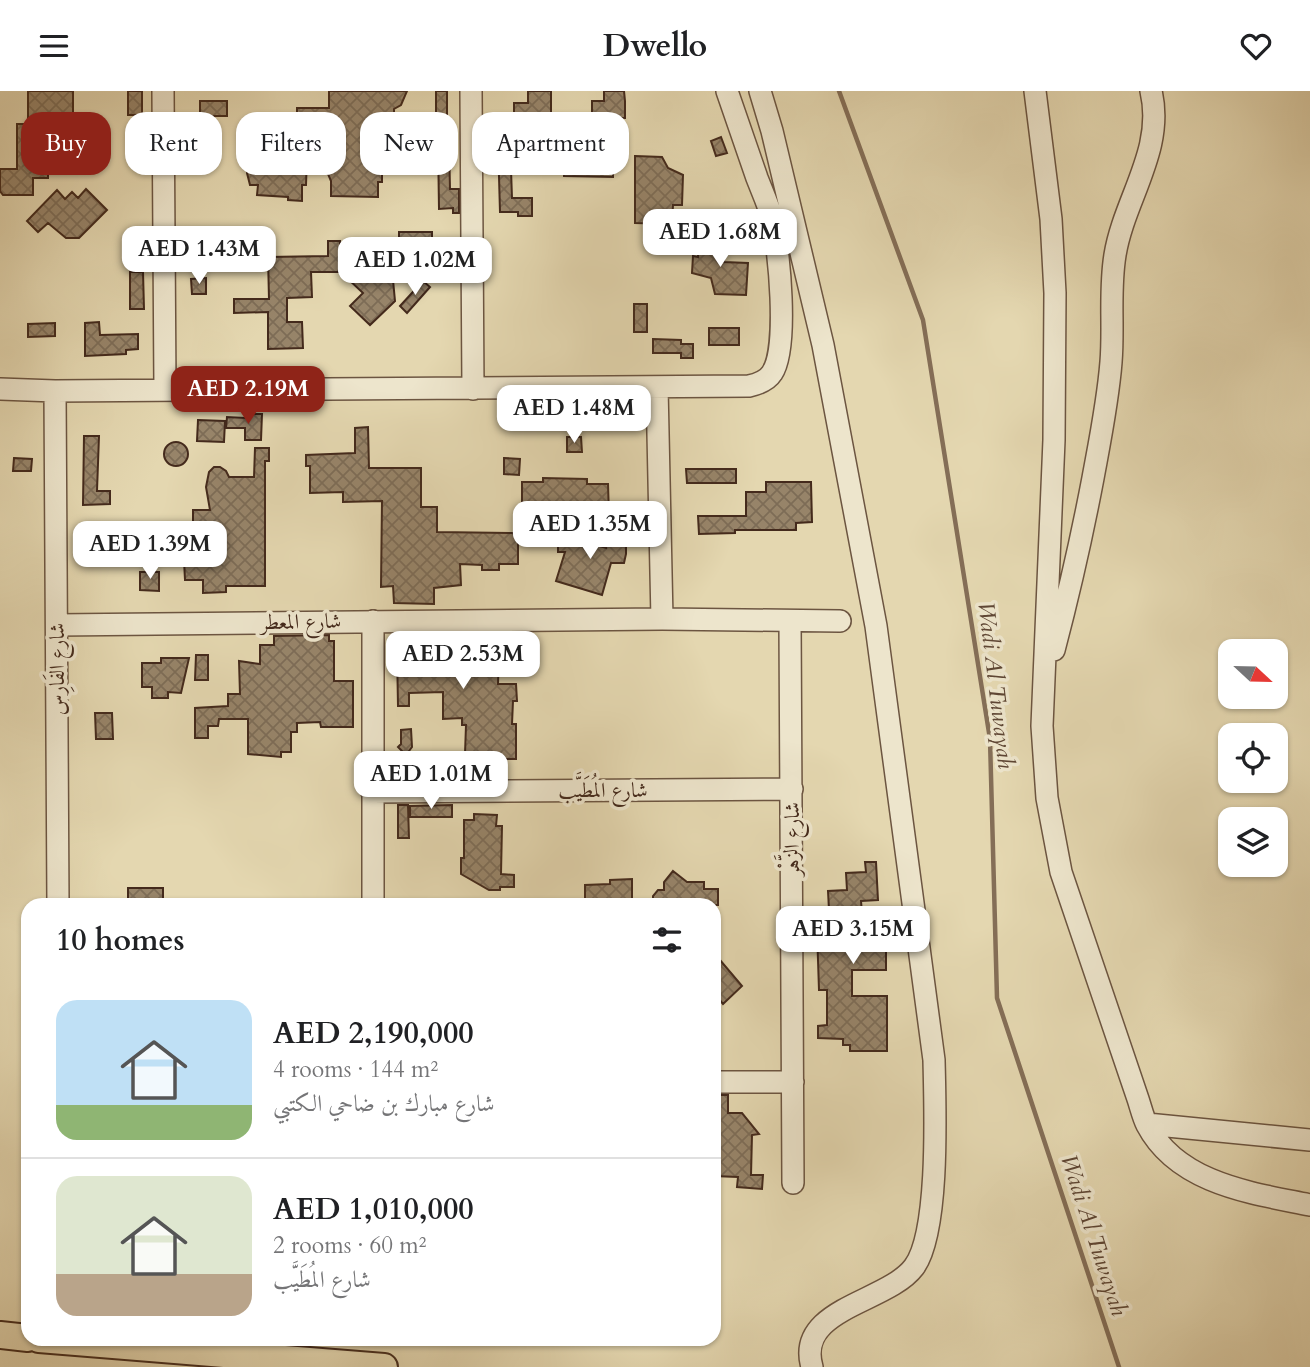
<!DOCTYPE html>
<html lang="en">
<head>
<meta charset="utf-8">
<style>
  body { margin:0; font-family:Cardo,Amiri,serif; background:#f6f6f6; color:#202124; height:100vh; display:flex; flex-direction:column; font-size:26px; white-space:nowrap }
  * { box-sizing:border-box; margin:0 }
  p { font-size:23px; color:#757577 }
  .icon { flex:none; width:38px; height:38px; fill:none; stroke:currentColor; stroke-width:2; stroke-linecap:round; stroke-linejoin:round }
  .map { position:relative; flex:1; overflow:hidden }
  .details { position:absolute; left:21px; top:807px; width:700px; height:448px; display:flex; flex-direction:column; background:#fff; border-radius:21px; box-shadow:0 2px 5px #0004 }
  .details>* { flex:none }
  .hud { position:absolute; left:21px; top:21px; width:700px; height:63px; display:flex; gap:14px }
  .needle { width:46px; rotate:112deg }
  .buttons { position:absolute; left:1218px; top:548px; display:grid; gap:14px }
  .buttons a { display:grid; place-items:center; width:70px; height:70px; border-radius:14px; background:#fff; box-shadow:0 2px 5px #0004; font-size:35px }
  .price { position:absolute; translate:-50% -60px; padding:0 16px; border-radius:14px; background:#fff; color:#222; font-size:23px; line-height:46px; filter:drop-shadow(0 2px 4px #0008) }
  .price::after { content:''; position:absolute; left:50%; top:42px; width:21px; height:16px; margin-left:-10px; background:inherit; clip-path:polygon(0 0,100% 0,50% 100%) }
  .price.current { background:#8f2418; color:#fff }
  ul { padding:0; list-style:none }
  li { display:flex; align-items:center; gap:21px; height:175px; padding:0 35px }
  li+li { border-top:2px solid #e0e0e0 }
  li span { display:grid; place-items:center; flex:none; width:196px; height:140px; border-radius:21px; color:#555 }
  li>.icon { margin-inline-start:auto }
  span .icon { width:84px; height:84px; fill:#fffc; stroke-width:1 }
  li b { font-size:30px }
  h2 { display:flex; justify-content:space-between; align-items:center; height:84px; padding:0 35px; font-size:30px }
  .pill { padding:0 24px; border-radius:21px; background:#fff; box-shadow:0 2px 5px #0004; font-size:24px; line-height:63px }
  .pill.current { background:#8f2418; color:#fff }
  header { display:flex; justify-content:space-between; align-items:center; height:91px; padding:0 35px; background:#fff; font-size:32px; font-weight:700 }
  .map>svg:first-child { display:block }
</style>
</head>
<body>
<header><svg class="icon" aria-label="menu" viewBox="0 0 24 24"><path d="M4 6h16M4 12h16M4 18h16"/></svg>Dwello<svg class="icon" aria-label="heart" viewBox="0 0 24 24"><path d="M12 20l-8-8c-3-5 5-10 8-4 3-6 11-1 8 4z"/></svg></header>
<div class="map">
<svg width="1310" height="1276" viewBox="0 0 1310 1276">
  <defs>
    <pattern id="building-cross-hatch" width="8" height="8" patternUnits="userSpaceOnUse" patternTransform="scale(1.75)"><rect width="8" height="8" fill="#978469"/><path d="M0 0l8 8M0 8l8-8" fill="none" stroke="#7d6c56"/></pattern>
  </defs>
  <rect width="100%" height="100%" fill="#e4d7b0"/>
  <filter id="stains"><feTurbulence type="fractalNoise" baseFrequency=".00286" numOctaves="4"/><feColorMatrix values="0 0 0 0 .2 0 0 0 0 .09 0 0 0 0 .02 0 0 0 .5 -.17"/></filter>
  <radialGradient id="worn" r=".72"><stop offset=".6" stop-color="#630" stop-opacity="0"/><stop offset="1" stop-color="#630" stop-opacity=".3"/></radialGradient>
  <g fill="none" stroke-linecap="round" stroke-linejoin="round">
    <!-- stream -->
    <path stroke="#846e57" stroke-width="4.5" d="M839,0L923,229L990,648L997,907L1119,1276"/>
  </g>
  <!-- building -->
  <path fill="url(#building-cross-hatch)" stroke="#442a1c" stroke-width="2" d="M28,0H73V37H64V72H48V87H33V104H3L0,100V78H17V33H28Z
    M128,0H142V24H128Z
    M329,0H407L401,14L394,18V33H367L366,60H374V71H382V91H378V106L331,105V90L328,83L331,74V60H327V41H311L308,35V41H303L302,65H307L306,94H302V110L288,109V106L257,104L258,94H250L247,82L251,68L258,69V58L287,57V22H297V17H329Z
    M436,0H447V24H436Z
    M528,0H551V23L514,24V12H528Z
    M604,0H624L625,10V27H614V54L617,55V65H613V86L564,85V70H556V51H565V40H592V10H604Z
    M200,10H227V25H200Z
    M404,37H430V55H404Z
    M721,46L727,62L716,65L711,50Z
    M498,50H510L512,107H532V125H518V121H500Z
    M438,51H449L450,98H459V122H453V117L439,118Z
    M635,65L662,66L668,77L683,84L682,114H673L672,133L635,132Z
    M86,98L107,119L79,147H66L48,132L38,141L27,130L57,99L65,108L72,101L78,107Z
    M399,141H432V154H399Z
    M206,142L232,143V156L206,155Z
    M698,149L725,150L724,171L748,172L746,204L715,203L711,187L692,182L693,165L698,166Z
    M328,150H340V181H311L312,206L287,207V231H302L303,257L268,258V221L234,222V208H269L268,166L328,165Z
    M368,164L393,189L395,210L370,234L350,215L363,202L346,186Z
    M130,181H143L144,218H130Z
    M206,187V203H192L191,188Z
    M423,190L430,196L407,222L400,215Z
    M634,213H647V241H634Z
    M99,231L100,244L138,243V258L126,259V263L85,265V232Z
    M55,232V245L28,246V233Z
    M709,237H739V254H709Z
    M653,248L681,249V253H693V267H681V262H653Z
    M246,323H262L261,349H245V337H226L227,326L246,327Z
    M198,329L225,330L224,351L197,350Z
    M368,336L369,377H421V416H437V441L518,442V473H499V479H482V474L460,473L461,494L434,497V513L394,512L393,495L381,496L382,410L343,411V401L310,402V375H306V364L355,362V337Z
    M84,345H99L97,400H110V413L83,414Z
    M567,346H581L582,361H567Z
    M164 363a12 12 0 1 1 24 0a12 12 0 1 1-24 0Z
    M255,357H269V370H265V495H226V501L203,502V489H185L184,469L207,468V438L193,439V419H210L206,396L209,381L214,376H220L226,380L229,386H254Z
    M14,367L32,368L31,380H13Z
    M504,367L520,368L519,384L504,383Z
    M686,378H736V392H687Z
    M543,387L587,388V393H608L609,425L558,426V423H522V391H543Z
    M766,391H811L812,431L796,432V439H735V442L699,443L698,425H746V401H766Z
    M606,441H626V463L624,472H611L602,504L556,490L565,461H558V443L606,457Z
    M83,446H95V452H109V455H117V466H84Z
    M140,481H159V500L140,499Z
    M329,544V550H334V590H353V636H321L320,631L297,632V641H291V661H281V666L248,663V628H219L218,635H208V647H195V617L228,615V603H240L239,570L260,573V554H274V545Z
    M459,545V553L467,552V560H499L498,593H516L517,610H513L512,633H516V668H491V664L465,663L466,634H462V627L443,628V601L409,602V615H398L397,559L413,553V546Z
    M196,564H208V589H195Z
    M161,567H189L181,602L168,601V607H152V596H142V572H161Z
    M95,622H112L113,648H96Z
    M411,638L412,656L406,664L398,656L401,653V639Z
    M398,714H408L409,747H398Z
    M452,714V726H410V715Z
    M474,723L497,724L496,735H502L501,783L514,784V796H500V799H489L461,783V767H464V729H474Z
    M865,771H876L878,809L861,810L863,834H874V838H886V879H852V905H887V960H850V954H843V948L818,947V935L827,934V899H819L817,839L830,838L828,800L847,799L846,782L866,781Z
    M673,780L687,791H704V798H718V814H653V805L658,799H664V791Z
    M632,788V814H585V794L610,793V789Z
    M128,797H163V813H128Z
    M714,862L742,895L723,913L714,902Z
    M717,1004H728V1022H742L759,1043L752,1044L751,1084H763L762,1098L737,1096L738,1086L714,1085V1022H716Z"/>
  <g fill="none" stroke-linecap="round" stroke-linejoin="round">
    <!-- minor casing -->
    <g stroke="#6c5541" stroke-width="24">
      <path id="minor" d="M163,0L165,299
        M471,0L473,298
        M760,0L772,40L823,254L876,535L934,969C935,1015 940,1141 914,1176C887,1212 795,1217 812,1276
        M1035,0L1051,128L1055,202L1054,349L1042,635L1047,707L1061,781L1138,1008C1141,1017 1143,1026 1147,1034C1178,1093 1252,1102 1310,1114
        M657,296L662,528
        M0,298L55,300L749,295C758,293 767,290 772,282C789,257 779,157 772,127C768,113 762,100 757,87C747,58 737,29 727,0
        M55,300L58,814
        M373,530V814
        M790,530L793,1092
        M57,534L662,528L840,530
        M1054,559C1069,502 1082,445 1093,387C1100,349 1108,310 1111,271C1114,235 1109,200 1115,164C1124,108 1165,59 1151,0
        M372,701L792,698
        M714,991H793
        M1147,1033L1310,1049"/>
    </g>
    <!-- major casing -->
    <g stroke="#442a1c" stroke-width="30">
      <path id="major" d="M0,1244L28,1247
        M39,1248L384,1276"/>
    </g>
    <!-- minor -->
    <use href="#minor" stroke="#ede5cc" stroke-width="21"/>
    <!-- major -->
    <use href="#major" stroke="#e4d7b0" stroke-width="26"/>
  </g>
  <g text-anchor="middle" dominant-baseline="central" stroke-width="7" stroke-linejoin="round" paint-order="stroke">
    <!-- street labels -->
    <g font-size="21" fill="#442a1c" stroke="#ede5cc">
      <text transform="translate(301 531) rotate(-1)">شارع المعطر</text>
      <text transform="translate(57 578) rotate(-90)">شارع الفَارِس</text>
      <text x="603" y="699">شارع المُطَيَّب</text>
      <text transform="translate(792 748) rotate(-90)">شارع الزَّهْر</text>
    </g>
    <!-- water labels -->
    <g font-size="23" font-style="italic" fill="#5e4634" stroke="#ede5cc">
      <text transform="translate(996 594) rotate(83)">Wadi Al Tuwayah</text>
      <text transform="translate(1094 1144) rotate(72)">Wadi Al Tuwayah</text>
    </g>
  </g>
  <rect width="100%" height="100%" filter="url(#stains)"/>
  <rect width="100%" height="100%" fill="url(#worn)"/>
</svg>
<div class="buttons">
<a><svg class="needle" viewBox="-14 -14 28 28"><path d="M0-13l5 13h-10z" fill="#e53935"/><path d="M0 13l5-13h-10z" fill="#757577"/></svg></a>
<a><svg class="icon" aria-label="locate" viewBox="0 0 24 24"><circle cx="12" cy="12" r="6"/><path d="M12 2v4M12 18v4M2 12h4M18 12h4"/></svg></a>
<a><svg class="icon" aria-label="layers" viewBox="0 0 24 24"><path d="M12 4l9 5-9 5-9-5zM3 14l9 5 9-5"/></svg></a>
</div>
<b class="price" style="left:720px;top:178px">AED 1.68M</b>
<b class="price" style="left:199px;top:195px">AED 1.43M</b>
<b class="price" style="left:415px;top:206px">AED 1.02M</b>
<b class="price current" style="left:248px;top:335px">AED 2.19M</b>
<b class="price" style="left:574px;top:354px">AED 1.48M</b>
<b class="price" style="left:590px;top:470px">AED 1.35M</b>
<b class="price" style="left:150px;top:490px">AED 1.39M</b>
<b class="price" style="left:463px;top:600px">AED 2.53M</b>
<b class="price" style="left:431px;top:720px">AED 1.01M</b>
<b class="price" style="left:853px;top:875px">AED 3.15M</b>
<div class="hud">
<a class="pill current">Buy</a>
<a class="pill">Rent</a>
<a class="pill">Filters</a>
<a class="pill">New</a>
<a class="pill">Apartment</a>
</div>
<section class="details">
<h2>10 homes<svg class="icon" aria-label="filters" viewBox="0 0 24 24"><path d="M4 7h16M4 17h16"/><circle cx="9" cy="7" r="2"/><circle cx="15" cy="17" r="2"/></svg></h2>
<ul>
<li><span style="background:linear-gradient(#bfe0f5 75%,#8fb573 0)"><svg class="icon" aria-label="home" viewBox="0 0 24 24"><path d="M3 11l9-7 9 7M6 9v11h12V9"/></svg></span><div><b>AED 2,190,000</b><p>4 rooms · 144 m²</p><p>شارع مبارك بن ضاحي الكتبي</p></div></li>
<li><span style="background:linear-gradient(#dfe7d0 70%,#b9a48a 0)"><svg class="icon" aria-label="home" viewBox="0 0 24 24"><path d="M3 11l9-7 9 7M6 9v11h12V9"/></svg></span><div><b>AED 1,010,000</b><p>2 rooms · 60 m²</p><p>شارع المُطَيَّب</p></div></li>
</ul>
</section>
</div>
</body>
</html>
